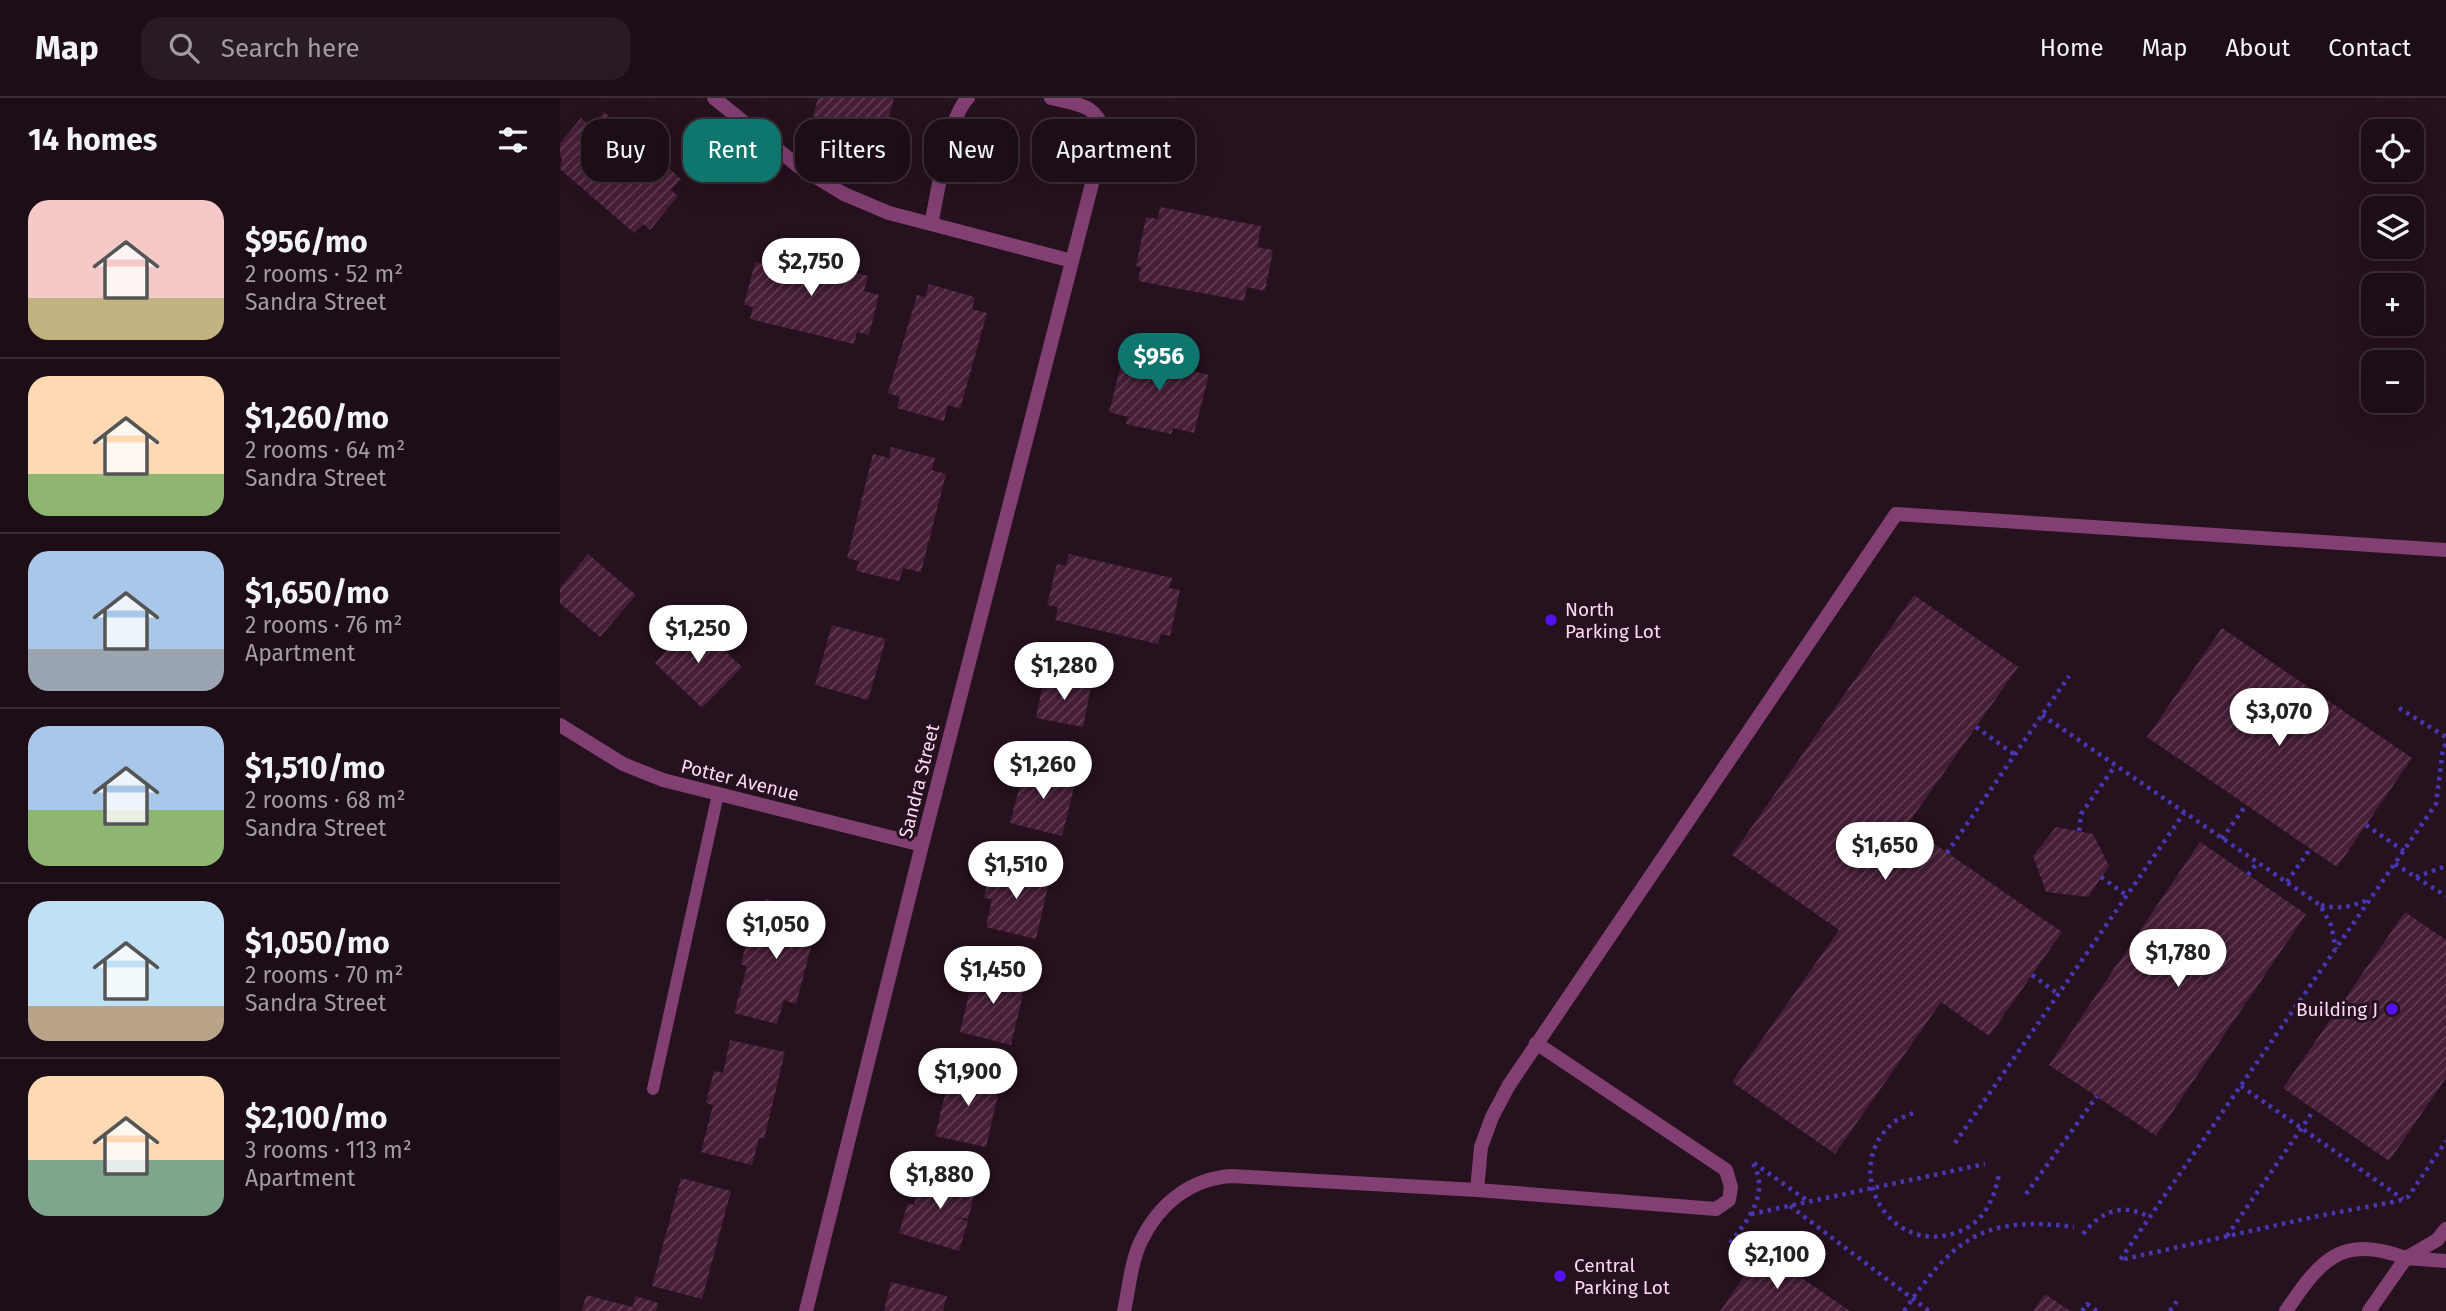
<!DOCTYPE html>
<html lang="en">
<head>
<meta charset="utf-8">
<style>
  body { margin:0; font-family:"Fira Sans",sans-serif; background:#291b23; color:#f1f3f6; height:100vh; display:flex; flex-direction:column; font-size:26px; white-space:nowrap }
  * { box-sizing:border-box; margin:0 }
  p { font-size:23px; color:#a09ca1 }
  .icon { flex:none; width:38px; height:38px; fill:none; stroke:currentColor; stroke-width:2; stroke-linecap:round; stroke-linejoin:round }
  .map { position:relative; flex:1; overflow:hidden }
  .drawer { display:flex; flex-direction:column; background:#1c0d16; width:560px }
  .drawer>* { flex:none }
  .hud { position:absolute; left:21px; top:21px; width:665px; height:63px; display:flex; gap:14px }
  .buttons { position:absolute; left:1801px; top:21px; display:grid; gap:14px }
  .buttons a { display:grid; place-items:center; width:63px; height:63px; border-radius:14px; background:#1c0d16; box-shadow:0 7px 28px #0002,0 0 0 2px #3a2d35; font-size:35px }
  .price { position:absolute; translate:-50% -60px; padding:0 16px; border-radius:24px; background:#fff; color:#222; font-size:23px; line-height:46px; filter:drop-shadow(0 2px 4px #0008) }
  .price::after { content:''; position:absolute; left:50%; top:42px; width:21px; height:16px; margin-left:-10px; background:inherit; clip-path:polygon(0 0,100% 0,50% 100%) }
  .price.on { background:#0f766e; color:#fff }
  ul { padding:0; list-style:none }
  li { display:flex; align-items:center; gap:21px; height:175px; padding:0 28px }
  li+li { border-top:2px solid #3a2d35 }
  li span { display:grid; place-items:center; flex:none; width:196px; height:140px; border-radius:21px; color:#555 }
  li>.icon { margin-inline-start:auto }
  span .icon { width:84px; height:84px; fill:#fffc; stroke-width:1 }
  li b { font-size:30px }
  h2 { display:flex; justify-content:space-between; align-items:center; height:84px; padding:0 28px; font-size:30px }
  .chip { padding:0 24px; border-radius:21px; background:#1c0d16; box-shadow:0 7px 28px #0002,0 0 0 2px #3a2d35; font-size:24px; line-height:63px }
  .chip.on { background:#0f766e; color:#fff }
  header { display:flex; align-items:center; gap:42px; box-sizing:border-box; height:98px; padding:0 35px; background:#1c0d16; border-bottom:2px solid #3a2d35 }
  header strong { font-size:33px }
  nav { display:flex; gap:38px; margin-inline-start:auto; font-size:24px }
  .search { width:490px; height:63px; background:#291b23; display:flex; align-items:center; gap:18px; box-sizing:border-box; padding:0 24px; border-radius:21px; color:#a09ca1; font-size:26px }
  main { display:flex; flex:1; min-height:0 }
  .map>svg:first-child { display:block }
</style>
</head>
<body>
<header>
<strong>Map</strong>
<div class="search"><svg class="icon" aria-label="search" viewBox="0 0 24 24"><circle cx="10" cy="10" r="6"/><path d="M15 15l6 6"/></svg>Search here</div>
<nav><a>Home</a><a>Map</a><a>About</a><a>Contact</a></nav>
</header>
<main>
<section class="drawer">
<h2>14 homes<svg class="icon" aria-label="filters" viewBox="0 0 24 24"><path d="M4 7h16M4 17h16"/><circle cx="9" cy="7" r="2"/><circle cx="15" cy="17" r="2"/></svg></h2>
<ul>
<li><span style="background:linear-gradient(#f6c9c9 70%,#c2b280 0)"><svg class="icon" aria-label="home" viewBox="0 0 24 24"><path d="M3 11l9-7 9 7M6 9v11h12V9"/></svg></span><div><b>$956/mo</b><p>2 rooms · 52 m²</p><p>Sandra Street</p></div></li>
<li><span style="background:linear-gradient(#ffd9b3 70%,#8fb573 0)"><svg class="icon" aria-label="home" viewBox="0 0 24 24"><path d="M3 11l9-7 9 7M6 9v11h12V9"/></svg></span><div><b>$1,260/mo</b><p>2 rooms · 64 m²</p><p>Sandra Street</p></div></li>
<li><span style="background:linear-gradient(#a9c7e8 70%,#9aa5b1 0)"><svg class="icon" aria-label="home" viewBox="0 0 24 24"><path d="M3 11l9-7 9 7M6 9v11h12V9"/></svg></span><div><b>$1,650/mo</b><p>2 rooms · 76 m²</p><p>Apartment</p></div></li>
<li><span style="background:linear-gradient(#a9c7e8 60%,#8fb573 0)"><svg class="icon" aria-label="home" viewBox="0 0 24 24"><path d="M3 11l9-7 9 7M6 9v11h12V9"/></svg></span><div><b>$1,510/mo</b><p>2 rooms · 68 m²</p><p>Sandra Street</p></div></li>
<li><span style="background:linear-gradient(#bfe0f5 75%,#b9a48a 0)"><svg class="icon" aria-label="home" viewBox="0 0 24 24"><path d="M3 11l9-7 9 7M6 9v11h12V9"/></svg></span><div><b>$1,050/mo</b><p>2 rooms · 70 m²</p><p>Sandra Street</p></div></li>
<li><span style="background:linear-gradient(#ffd9b3 60%,#7fa58c 0)"><svg class="icon" aria-label="home" viewBox="0 0 24 24"><path d="M3 11l9-7 9 7M6 9v11h12V9"/></svg></span><div><b>$2,100/mo</b><p>3 rooms · 113 m²</p><p>Apartment</p></div></li>
</ul>
</section>
<div class="map">
<svg width="1886" height="1213" viewBox="0 0 1886 1213">
  <defs>
    <pattern id="building-hatch" width="6" height="6" patternUnits="userSpaceOnUse" patternTransform="scale(1.75)"><rect width="6" height="6" fill="#461e36"/><path d="M-1 1l2-2M0 6l6-6M5 7l2-2" fill="none" stroke="#623e54"/></pattern>
  </defs>
  <rect width="100%" height="100%" fill="#26111e"/>
  <!-- building -->
  <path fill="url(#building-hatch)" d="M258,0H334L325,31L314,28L310,43L266,31L268,22L253,18Z
    M44,14L121,81L111,92L118,98L90,132L83,126L74,135L0,71L2,60L0,58V45L21,20L32,29Z
    M600,109L701,128L697,149L713,152L705,193L687,189L684,203L578,183L581,169L576,168L586,119L598,121Z
    M210,153L308,178L304,193L319,197L309,237L297,234L294,246L190,221L193,209L184,207L195,164L207,167Z
    M369,186L415,199L412,211L427,215L400,311L388,307L384,323L337,310L340,299L328,295L357,197L365,199Z
    M587,253L630,263L628,272L649,277L634,335L613,330L611,336L566,326L568,319L549,314L564,255L585,260Z
    M331,349L375,360L372,372L386,376L361,474L343,470L339,483L296,473L299,463L287,460L313,356L329,360Z
    M28,456L76,497L40,539L0,505V490Z
    M509,456L612,480L609,490L620,492L610,538L601,536L598,546L495,522L498,509L487,507L497,466L506,468Z
    M1354,497L1458,569L1347,727L1502,834L1429,938L1381,904L1275,1056L1172,984L1279,832L1172,757Z
    M134,524L182,569L142,610L95,565Z
    M272,527L326,541L308,602L255,587Z
    M1662,530L1852,660L1777,769L1587,639Z
    M484,580L531,589L523,629L476,620Z
    M465,668L516,681L502,738L450,725Z
    M1496,729L1533,736L1549,768L1528,799L1486,794L1473,758Z
    M1640,744L1746,816L1596,1038L1489,967Z
    M431,767L490,780L476,841L426,829L432,801L424,800Z
    M206,801L260,815L236,906L224,902L217,926L174,915L187,869L181,866L188,838L196,841Z
    M1845,814L1886,842V980L1829,1063L1723,990Z
    M415,870L466,883L451,947L400,934Z
    M170,942L225,954L204,1041L199,1040L192,1067L141,1054L153,1007L146,1005L154,973L163,975Z
    M391,971L441,983L426,1049L375,1038Z
    M363,1072L417,1086L408,1121L391,1118L408,1123L399,1153L339,1135L348,1105L354,1107Z
    M121,1080L171,1093L142,1201L92,1188Z
    M1202,1153L1290,1213H1160Z
    M331,1184L387,1198L383,1213H324Z
    M1485,1196L1510,1213H1473Z
    M26,1197L73,1209L75,1198L98,1205L96,1213H22Z"/>
  <g fill="none" stroke-linecap="round" stroke-linejoin="round">
    <!-- path -->
    <path stroke="#4837b2" stroke-width="4.5" stroke-dasharray="3.5 5" stroke-linecap="butt" d="M1839,610L1886,639
      M1482,617L1760,807L1771,827L1776,851
      M1416,629L1455,657
      M1886,646L1883,650L1876,706L1560,1162L1758,1118L1838,1103L1848,1099L1886,1043
      M1806,727L1844,753
      M1519,733L1521,716L1555,668
      M1662,741L1686,707
      M1387,755L1509,578
      M1835,766L1886,798
      M1688,777L1697,765
      M1541,779L1566,797
      M1856,779L1886,768
      M1727,784L1750,751
      M1761,807C1779,812 1794,808 1810,801
      M1472,877L1498,896
      M1681,988L1843,1101
      M1353,1015C1347,1018 1339,1020 1334,1024C1278,1071 1330,1160 1398,1134C1424,1124 1434,1102 1439,1076
      M1395,1045L1624,715
      M1194,1065L1249,1104
      M1466,1096L1537,998
      M1230,1108L1369,1213
      M1191,1116L1425,1066
      M1523,1136C1540,1114 1563,1104 1589,1119
      M1667,1138L1754,1012
      M1170,1145C1190,1119 1211,1094 1191,1062
      M1344,1213C1393,1141 1423,1117 1514,1129
      M1522,1213L1527,1206L1537,1213
      M1610,1213L1617,1203"/>
    <!-- lane -->
    <path stroke="#823f72" stroke-width="12" d="M93,991L158,696"/>
    <!-- street -->
    <path stroke="#823f72" stroke-width="14" d="M154,0L238,68L284,96L329,115L512,163
      M371,126C378,96 388,19 408,0
      M0,627L63,666L103,682L362,747
      M917,1092L921,1049L932,1019L949,987L1336,416L1886,452
      M246,1213L362,747L545,35C535,5 519,7 491,0
      M564,1213C569,1191 571,1163 581,1143C599,1106 630,1081 671,1078L917,1092L1156,1111L1169,1102L1171,1089L1166,1072L976,945
      M1726,1213C1761,1162 1780,1136 1846,1160L1877,1142L1886,1131
      M1809,1213L1846,1160L1886,1163"/>
  </g>
  <!-- markers -->
  <g fill="#5310f1" stroke="#26111e" stroke-width="2.5">
    <circle cx="991" cy="522" r="7"/>
    <circle cx="1832" cy="911" r="7"/>
    <circle cx="1000" cy="1178" r="7"/>
  </g>
  <g text-anchor="middle" dominant-baseline="central" stroke-width="6" stroke-linejoin="round" paint-order="stroke">
    <!-- poi labels -->
    <g font-size="19" fill="#fdd8f1" stroke="#26111e" text-anchor="start">
      <text x="1005" y="511">North<tspan x="1005" dy="22">Parking Lot</tspan></text>
      <text x="1818" y="911" text-anchor="end">Building J</text>
      <text x="1014" y="1167">Central<tspan x="1014" dy="22">Parking Lot</tspan></text>
    </g>
    <!-- street labels -->
    <g font-size="19" fill="#fdd8f1" stroke="#26111e">
      <text transform="translate(180 682) rotate(14)">Potter Avenue</text>
      <text transform="translate(359 683) rotate(-76)">Sandra Street</text>
    </g>
  </g>
</svg>
<div class="buttons">
<a><svg class="icon" aria-label="locate" viewBox="0 0 24 24"><circle cx="12" cy="12" r="6"/><path d="M12 2v4M12 18v4M2 12h4M18 12h4"/></svg></a>
<a><svg class="icon" aria-label="layers" viewBox="0 0 24 24"><path d="M12 4l9 5-9 5-9-5zM3 14l9 5 9-5"/></svg></a>
<a>+</a>
<a>−</a>
</div>
<b class="price" style="left:251px;top:200px">$2,750</b>
<b class="price on" style="left:599px;top:295px">$956</b>
<b class="price" style="left:138px;top:567px">$1,250</b>
<b class="price" style="left:504px;top:604px">$1,280</b>
<b class="price" style="left:1719px;top:650px">$3,070</b>
<b class="price" style="left:483px;top:703px">$1,260</b>
<b class="price" style="left:1325px;top:784px">$1,650</b>
<b class="price" style="left:456px;top:803px">$1,510</b>
<b class="price" style="left:216px;top:863px">$1,050</b>
<b class="price" style="left:1618px;top:891px">$1,780</b>
<b class="price" style="left:433px;top:908px">$1,450</b>
<b class="price" style="left:408px;top:1010px">$1,900</b>
<b class="price" style="left:380px;top:1113px">$1,880</b>
<b class="price" style="left:1217px;top:1193px">$2,100</b>
<div class="hud">
<a class="chip">Buy</a>
<a class="chip on">Rent</a>
<a class="chip">Filters</a>
<a class="chip">New</a>
<a class="chip">Apartment</a>
</div>
</div>
</main>
</body>
</html>
